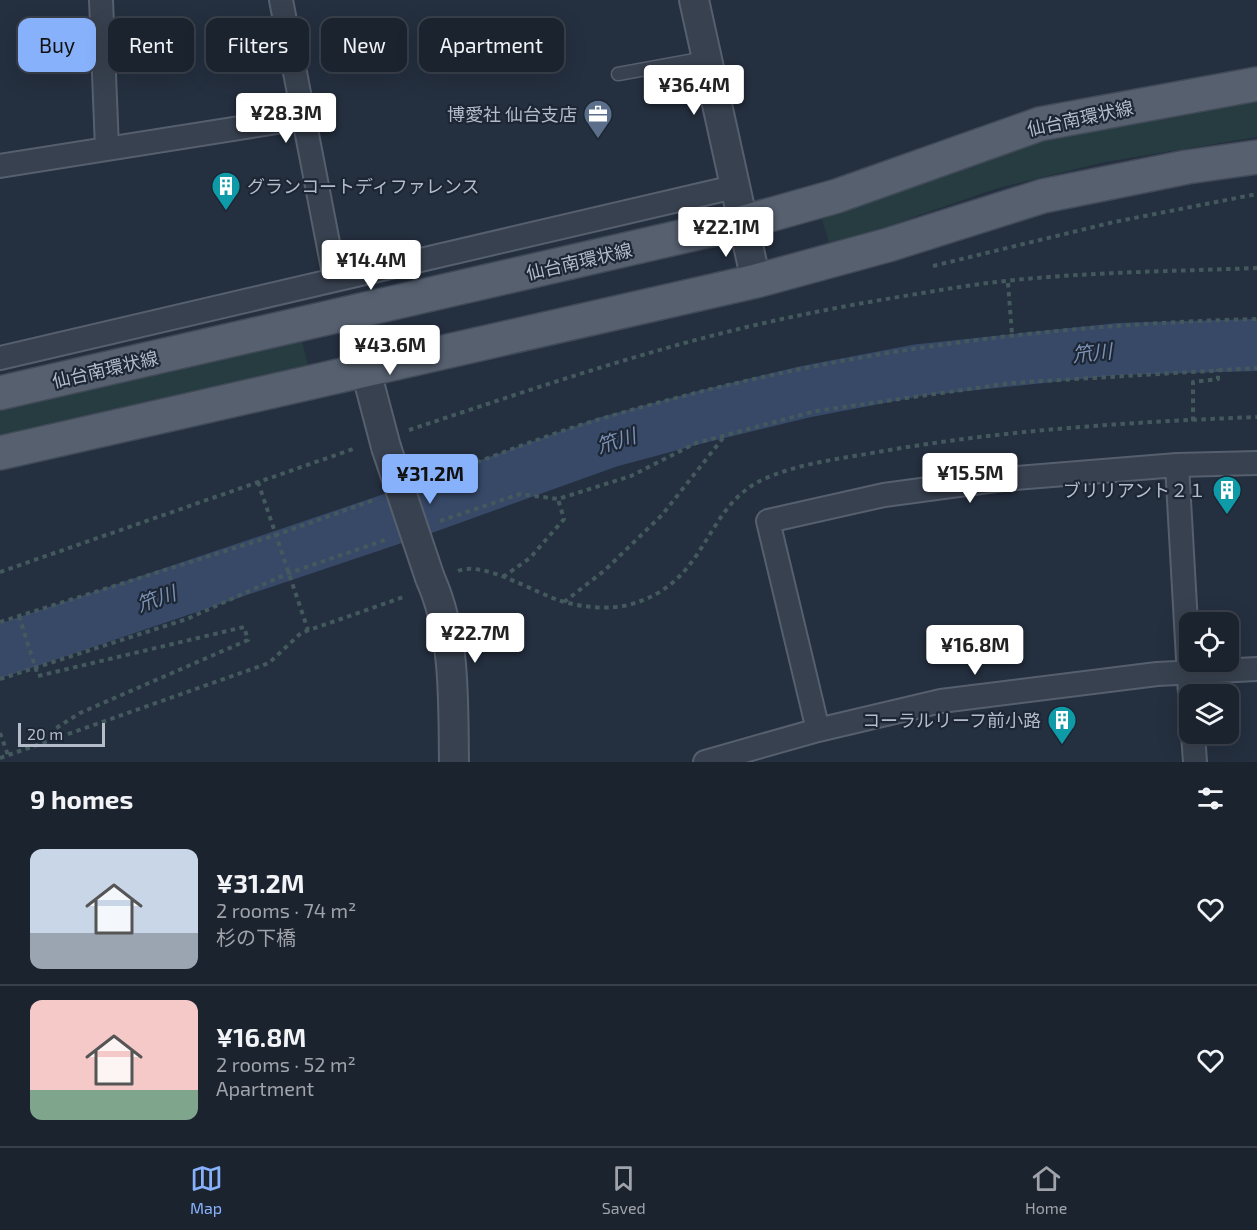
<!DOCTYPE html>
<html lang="en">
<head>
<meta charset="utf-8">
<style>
  body { margin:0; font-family:"Exo 2","Noto Sans JP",sans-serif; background:#242b37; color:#f1f3f6; height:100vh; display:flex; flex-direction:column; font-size:22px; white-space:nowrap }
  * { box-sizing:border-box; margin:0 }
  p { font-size:20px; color:#a0a4aa }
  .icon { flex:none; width:33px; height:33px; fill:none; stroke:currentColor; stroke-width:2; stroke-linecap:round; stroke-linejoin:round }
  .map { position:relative; height:762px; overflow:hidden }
  .sheet { display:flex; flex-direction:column; background:#1b232f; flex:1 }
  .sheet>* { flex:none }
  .banner { position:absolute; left:18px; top:18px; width:600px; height:54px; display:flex; gap:12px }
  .controls { position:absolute; left:1179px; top:612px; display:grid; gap:12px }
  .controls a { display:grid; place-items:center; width:60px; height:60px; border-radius:12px; background:#1b232f; box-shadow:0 6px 24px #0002,0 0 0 2px #39404b; font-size:30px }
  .scale { position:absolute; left:18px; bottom:15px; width:87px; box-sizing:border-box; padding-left:6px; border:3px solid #b4bcca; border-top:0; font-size:16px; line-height:21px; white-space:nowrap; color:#b4bcca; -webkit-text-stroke:4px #1d2634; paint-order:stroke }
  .price { position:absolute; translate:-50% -51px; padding:0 14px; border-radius:6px; background:#fff; color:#222; font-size:20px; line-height:39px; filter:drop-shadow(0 2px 3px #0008) }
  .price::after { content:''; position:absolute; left:50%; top:36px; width:18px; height:14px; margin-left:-9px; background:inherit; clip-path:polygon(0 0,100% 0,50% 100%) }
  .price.active { background:#88b1fb; color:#111 }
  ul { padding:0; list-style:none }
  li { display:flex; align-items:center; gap:18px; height:150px; padding:0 30px }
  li+li { border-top:2px solid #39404b }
  li span { display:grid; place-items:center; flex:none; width:168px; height:120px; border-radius:12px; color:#555 }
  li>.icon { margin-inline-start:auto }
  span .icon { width:72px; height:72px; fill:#fffc; stroke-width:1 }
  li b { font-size:26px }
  h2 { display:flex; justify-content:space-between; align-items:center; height:72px; padding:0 30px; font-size:26px }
  .chip { padding:0 21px; border-radius:12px; background:#1b232f; box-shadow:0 6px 24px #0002,0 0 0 2px #39404b; font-size:21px; line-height:54px }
  .chip.active { background:#88b1fb; color:#111 }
  .tabs { display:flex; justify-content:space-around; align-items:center; height:84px; border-top:2px solid #39404b; background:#1b232f; font-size:16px; color:#a0a4aa }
  .tabs a { display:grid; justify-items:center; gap:3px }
  .tabs .active { color:#88b1fb }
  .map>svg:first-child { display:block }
</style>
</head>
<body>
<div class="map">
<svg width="1257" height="762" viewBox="0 0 1257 762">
  <rect width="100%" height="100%" fill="#242f3f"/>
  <!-- green -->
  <path fill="#263c40" d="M1257,98V137L1105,162L998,188L830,246L822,219L1024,143Z
    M302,341L309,369L0,438V410Z"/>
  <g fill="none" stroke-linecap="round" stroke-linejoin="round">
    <!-- river -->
    <path stroke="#374967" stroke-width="52" d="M0,651L427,507L608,442L705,416L804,392L919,370L1118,349L1257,345"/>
    <!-- service casing -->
    <g stroke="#565f6d" stroke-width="15">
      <path id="service" d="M618,74L706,58"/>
    </g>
    <!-- minor casing -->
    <g stroke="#565f6d" stroke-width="26">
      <path id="minor" d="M101,0L107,148
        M281,0L335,279
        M0,166L302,118
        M0,358L734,187
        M1177,465L1257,463
        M818,730L768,521L884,495L1003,479L1177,465L1190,694
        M1193,734L1195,762
        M705,762L818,730L941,701L1157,674L1257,669"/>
    </g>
    <!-- tertiary casing -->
    <g stroke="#565f6d" stroke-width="32">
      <path id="tertiary" d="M694,0L756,281
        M351,314L386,447
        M430,578C456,636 453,700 454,762"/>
    </g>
    <!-- primary casing -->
    <g stroke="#414a58" stroke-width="36">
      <path id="primary" d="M0,393L741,223L837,196L1040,124L1257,84
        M0,453L756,281L888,245L1043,196L1187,167L1257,157"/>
    </g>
    <!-- path -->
    <path stroke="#44595d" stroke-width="4" stroke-dasharray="4.5 4.5" stroke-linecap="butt" d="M933,266L1114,222L1257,194
      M1008,283L1012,334
      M1193,421V382L1218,379V369
      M409,430C539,387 671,341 806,314C854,304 904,296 953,288C1053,272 1156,272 1257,268
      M426,481C483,461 539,437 597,420C815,355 1030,325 1257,319
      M258,482L308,630
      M440,521L520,494L558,499L631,476L696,443L816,411L1011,383L1257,368
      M458,571C483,560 535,593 561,601C580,607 609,610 628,605C710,584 702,507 764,479C800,463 839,459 878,452C1002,430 1131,422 1257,417
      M0,572L356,448
      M503,577L530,558L564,519L558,499
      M564,602L604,571L662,515L723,438
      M19,616L38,676L244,627L248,640L80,713L53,730L56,738
      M0,622L276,535L374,500
      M0,679L187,619L289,573L388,539
      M0,733L8,755
      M0,758L269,663L301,633L406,596"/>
    <!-- service -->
    <use href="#service" stroke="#38414f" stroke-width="12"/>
    <!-- minor -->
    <use href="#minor" stroke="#38414f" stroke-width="22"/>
    <!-- tertiary -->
    <use href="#tertiary" stroke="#38414f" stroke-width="28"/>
    <!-- primary -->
    <use href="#primary" stroke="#56606f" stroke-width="33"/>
    <!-- tertiary-bridge casing -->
    <g stroke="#565f6d" stroke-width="32" stroke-linecap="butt">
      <path id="tertiary-bridge" d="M386,447L430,578"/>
    </g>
    <!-- tertiary-bridge -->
    <use href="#tertiary-bridge" stroke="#38414f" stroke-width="28"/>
  </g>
  <!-- icons -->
  <defs>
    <g id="office-pin" transform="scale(1.5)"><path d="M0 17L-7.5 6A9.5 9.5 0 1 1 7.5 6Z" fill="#5c6f8a" stroke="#1d2634"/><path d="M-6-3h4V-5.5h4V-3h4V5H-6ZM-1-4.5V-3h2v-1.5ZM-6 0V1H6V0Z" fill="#fff"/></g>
    <g id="building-pin" transform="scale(1.5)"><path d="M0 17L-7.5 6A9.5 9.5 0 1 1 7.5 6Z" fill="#0f9aa8" stroke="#1d2634"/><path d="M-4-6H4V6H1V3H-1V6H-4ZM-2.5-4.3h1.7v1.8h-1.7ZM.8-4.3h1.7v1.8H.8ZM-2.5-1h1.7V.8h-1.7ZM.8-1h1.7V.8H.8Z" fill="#fff"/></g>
  </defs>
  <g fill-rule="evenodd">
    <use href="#office-pin" x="598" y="114"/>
    <use href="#building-pin" x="226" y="186"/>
    <use href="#building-pin" x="1227" y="490"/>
    <use href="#building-pin" x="1062" y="720"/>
  </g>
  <g text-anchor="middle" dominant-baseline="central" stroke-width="4.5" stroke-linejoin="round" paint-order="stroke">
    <!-- poi labels -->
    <g font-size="18" fill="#b4bcca" stroke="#1d2634" text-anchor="end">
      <text x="577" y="114">博愛社 仙台支店</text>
      <text x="247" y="186" text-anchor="start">グランコートディファレンス</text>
      <text x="1206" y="490">ブリリアント２１</text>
      <text x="1041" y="720">コーラルリーフ前小路</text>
    </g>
    <!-- street labels -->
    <g font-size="18" fill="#b4bcca" stroke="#1d2634">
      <text transform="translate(1080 118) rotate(-12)">仙台南環状線</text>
      <text transform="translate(579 261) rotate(-13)">仙台南環状線</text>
      <text transform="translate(105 369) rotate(-13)">仙台南環状線</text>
    </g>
    <!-- water labels -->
    <g font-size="20" font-style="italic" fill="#7b90b2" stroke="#1d2634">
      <text transform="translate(1092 352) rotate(-6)">笊川</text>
      <text transform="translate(616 440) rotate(-17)">笊川</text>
      <text transform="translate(156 598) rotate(-19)">笊川</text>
    </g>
  </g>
</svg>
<div class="controls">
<a><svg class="icon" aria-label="locate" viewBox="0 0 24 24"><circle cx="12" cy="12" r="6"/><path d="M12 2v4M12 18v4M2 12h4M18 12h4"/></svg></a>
<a><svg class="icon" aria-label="layers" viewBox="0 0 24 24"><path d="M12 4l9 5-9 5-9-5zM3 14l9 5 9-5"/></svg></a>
</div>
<div class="scale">20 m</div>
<b class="price" style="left:694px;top:116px">¥36.4M</b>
<b class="price" style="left:286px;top:144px">¥28.3M</b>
<b class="price" style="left:726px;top:258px">¥22.1M</b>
<b class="price" style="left:371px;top:291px">¥14.4M</b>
<b class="price" style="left:390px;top:376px">¥43.6M</b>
<b class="price" style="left:970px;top:504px">¥15.5M</b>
<b class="price active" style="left:430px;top:505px">¥31.2M</b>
<b class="price" style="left:475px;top:664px">¥22.7M</b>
<b class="price" style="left:975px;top:676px">¥16.8M</b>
<div class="banner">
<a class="chip active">Buy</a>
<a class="chip">Rent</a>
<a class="chip">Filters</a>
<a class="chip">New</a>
<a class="chip">Apartment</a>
</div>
</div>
<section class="sheet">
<h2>9 homes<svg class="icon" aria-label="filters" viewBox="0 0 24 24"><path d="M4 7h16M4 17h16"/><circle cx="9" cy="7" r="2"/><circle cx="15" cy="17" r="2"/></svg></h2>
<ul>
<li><span style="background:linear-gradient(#c9d6e8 70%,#9aa5b1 0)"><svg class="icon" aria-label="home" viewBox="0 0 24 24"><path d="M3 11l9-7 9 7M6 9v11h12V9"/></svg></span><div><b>¥31.2M</b><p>2 rooms · 74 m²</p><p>杉の下橋</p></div><svg class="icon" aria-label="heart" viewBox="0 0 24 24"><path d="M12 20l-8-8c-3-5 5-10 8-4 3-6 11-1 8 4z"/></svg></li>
<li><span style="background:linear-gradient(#f6c9c9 75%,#7fa58c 0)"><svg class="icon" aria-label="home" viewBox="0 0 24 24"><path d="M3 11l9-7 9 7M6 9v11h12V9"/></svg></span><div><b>¥16.8M</b><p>2 rooms · 52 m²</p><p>Apartment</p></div><svg class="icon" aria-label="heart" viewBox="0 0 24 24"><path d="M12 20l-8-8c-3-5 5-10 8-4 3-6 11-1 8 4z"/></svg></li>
</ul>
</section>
<nav class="tabs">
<a class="active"><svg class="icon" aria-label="map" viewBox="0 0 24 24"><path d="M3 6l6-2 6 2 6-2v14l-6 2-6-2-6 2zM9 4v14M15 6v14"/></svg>Map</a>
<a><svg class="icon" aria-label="saved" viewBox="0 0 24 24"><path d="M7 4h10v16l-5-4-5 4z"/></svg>Saved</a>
<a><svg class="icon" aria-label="home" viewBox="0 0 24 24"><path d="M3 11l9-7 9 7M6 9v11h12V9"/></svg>Home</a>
</nav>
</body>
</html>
